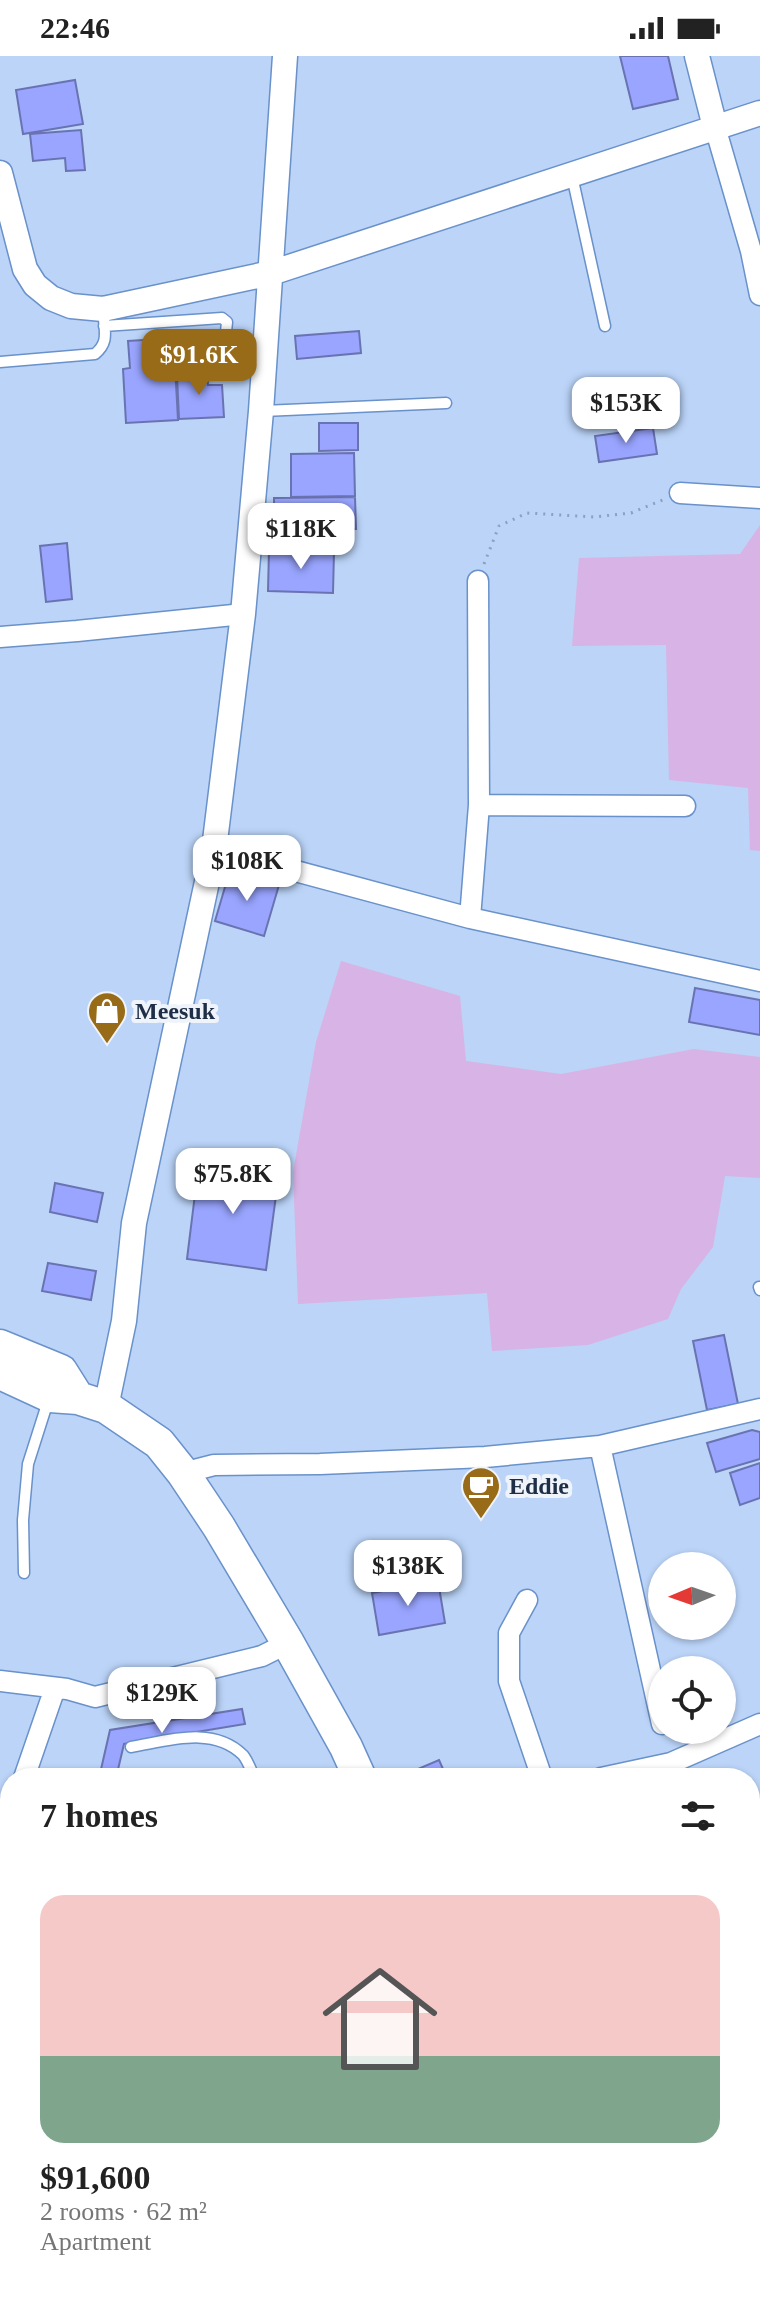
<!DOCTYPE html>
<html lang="en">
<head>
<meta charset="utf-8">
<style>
  body { margin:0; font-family:"Times New Roman",serif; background:#f2f2f2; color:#222; height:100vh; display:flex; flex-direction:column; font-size:30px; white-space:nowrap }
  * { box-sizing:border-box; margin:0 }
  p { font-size:26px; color:#767676 }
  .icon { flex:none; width:44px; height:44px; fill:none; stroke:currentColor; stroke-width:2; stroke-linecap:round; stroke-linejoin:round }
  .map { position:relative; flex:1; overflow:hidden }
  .drawer { position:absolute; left:0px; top:1712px; width:760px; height:536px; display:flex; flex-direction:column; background:#fff; border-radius:32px 32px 0 0; box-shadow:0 2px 6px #0004 }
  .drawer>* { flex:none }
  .needle { width:52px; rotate:268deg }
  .controls { position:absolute; left:648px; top:1496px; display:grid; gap:16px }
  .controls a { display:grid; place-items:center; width:88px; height:88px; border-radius:50%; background:#fff; box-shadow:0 2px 6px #0004; font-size:40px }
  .price { position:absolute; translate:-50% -68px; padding:0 18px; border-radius:16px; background:#fff; color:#222; font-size:26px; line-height:52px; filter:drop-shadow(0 2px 4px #0008) }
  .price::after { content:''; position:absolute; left:50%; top:48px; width:24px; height:18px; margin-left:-12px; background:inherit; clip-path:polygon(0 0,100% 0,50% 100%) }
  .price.on { background:#986b19; color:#fff }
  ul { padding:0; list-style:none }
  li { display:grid; align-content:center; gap:16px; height:424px; padding:0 40px }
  li span { display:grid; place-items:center; height:248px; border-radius:24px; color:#555 }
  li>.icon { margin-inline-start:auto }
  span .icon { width:144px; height:144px; fill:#fffc; stroke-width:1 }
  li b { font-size:34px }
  h2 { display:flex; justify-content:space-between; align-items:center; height:96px; padding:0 40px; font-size:34px }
  .status { display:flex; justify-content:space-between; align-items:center; height:56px; padding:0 40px; background:#fff; direction:ltr }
  .status svg { height:22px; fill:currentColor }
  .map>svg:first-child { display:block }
</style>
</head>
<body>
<div class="status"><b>22:46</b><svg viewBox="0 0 49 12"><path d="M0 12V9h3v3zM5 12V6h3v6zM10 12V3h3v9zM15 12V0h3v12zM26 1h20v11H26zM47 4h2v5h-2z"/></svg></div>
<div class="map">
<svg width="760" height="2248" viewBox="0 0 760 2248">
  <rect width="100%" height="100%" fill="#bbd4f8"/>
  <!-- green -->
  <path fill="#d8b3e6" d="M760,469V795L750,794L748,732L669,724L666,589L572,590L579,502L740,498Z
    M341,905L460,940L466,1005L561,1018L694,993L760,1001V1122L725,1120L713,1191L681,1233L668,1263L588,1289L492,1295L487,1237L298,1248L293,1116L316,986Z"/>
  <!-- building -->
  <path fill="#99a5ff" stroke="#6a73b1" stroke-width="2" d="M620,0H668L678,43L633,53Z
    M75,24L83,68L23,78L16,34Z
    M81,74L85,114L66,115L65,102L33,105L30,78Z
    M359,275L361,297L297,303L295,280Z
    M159,283L160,292L174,291L178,364L126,367L123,313L130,312L128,285Z
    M207,317L208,329H222L224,361L179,363L177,319Z
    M319,367H358V394L319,395Z
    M653,372L657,398L599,406L595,380Z
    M354,397L355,440L291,441V398Z
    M355,441L356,473L274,474V442Z
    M67,487L72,543L46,546L40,490Z
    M269,493L334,496L333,537L268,535Z
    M230,814L279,829L264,880L215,865Z
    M695,932L760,944V979L689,966Z
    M199,1106L279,1117L266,1214L187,1203Z
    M55,1127L103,1137L97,1166L50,1156Z
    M48,1207L96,1215L91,1244L42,1235Z
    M724,1279L738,1348L707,1354L693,1285Z
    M752,1374L760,1376V1403L716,1416L707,1387Z
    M760,1407V1442L740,1449L730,1417Z
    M438,1525L445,1567L379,1579L372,1537Z
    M242,1653L245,1668L124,1688L116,1722H99L110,1674Z
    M439,1704L447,1722H400L399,1721Z
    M0,1894L10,1895V1941L0,1939Z
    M8,2069L10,2070V2136L0,2134V2108Z"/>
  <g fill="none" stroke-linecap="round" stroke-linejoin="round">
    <!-- service casing -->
    <g stroke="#6991ca" stroke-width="13">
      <path id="service" d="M572,120L605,270
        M104,270L222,262L227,266L223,305L227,312L263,315
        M0,306L95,298C108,287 105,278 104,263
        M263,355L446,347
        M759,1231L760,1234
        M24,1517L23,1464L28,1408L49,1342
        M131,1691C167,1685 213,1669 243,1699C248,1705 251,1715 255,1722
        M125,2238L126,2248"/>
    </g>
    <!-- minor casing -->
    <g stroke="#6991ca" stroke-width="23">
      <path id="minor" d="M715,71L751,195L760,239
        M680,437L760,442
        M0,581L77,575L243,558
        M479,749L685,750
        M214,793L470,862L760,925
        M470,862L479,749L478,525
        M600,1390L662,1668
        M183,1417L214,1409L320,1408L485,1401L600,1390L760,1353
        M527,1544L509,1577V1625L542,1722
        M0,1625L67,1633L95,1641L262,1600L288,1587
        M24,1722L55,1632
        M601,1722L671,1707L760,1668
        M0,1801L10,1764
        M750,1987L760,1986
        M541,2238L542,2248"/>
    </g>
    <!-- tertiary casing -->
    <g stroke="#6991ca" stroke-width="27">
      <path id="tertiary" d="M697,0L715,71
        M0,117L25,213L35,229L51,242L71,250L103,253L271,217L760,57
        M106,1351L124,1265L134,1167L214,793L243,558L261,355L285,0
        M0,1981L10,1982"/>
    </g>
    <!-- primary casing -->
    <g stroke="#6991ca" stroke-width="35">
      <path id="primary" d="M0,1290L61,1315L78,1342
        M0,1317L50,1340L78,1342L106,1351L159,1387L183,1417L219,1471L288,1587L346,1691L360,1722
        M750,2134L760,2136"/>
    </g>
    <!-- path -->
    <path stroke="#8ba1c1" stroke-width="3" stroke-dasharray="2 6" stroke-linecap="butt" d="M484,508L499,470L527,457L594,461L631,457L665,443"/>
    <!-- service -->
    <use href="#service" stroke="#fff" stroke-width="10"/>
    <!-- minor -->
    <use href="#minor" stroke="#fff" stroke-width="20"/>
    <!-- tertiary -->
    <use href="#tertiary" stroke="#fff" stroke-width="24"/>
    <!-- primary -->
    <use href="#primary" stroke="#fff" stroke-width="32"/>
  </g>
  <!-- icons -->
  <defs>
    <g id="shop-pin" transform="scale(2)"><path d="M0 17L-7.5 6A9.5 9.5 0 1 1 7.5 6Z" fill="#986b19" stroke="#eff3fa"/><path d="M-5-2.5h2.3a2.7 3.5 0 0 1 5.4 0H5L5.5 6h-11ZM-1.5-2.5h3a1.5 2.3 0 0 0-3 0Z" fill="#fff"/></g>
    <g id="cafe-pin" transform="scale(2)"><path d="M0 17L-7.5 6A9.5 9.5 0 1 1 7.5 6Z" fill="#986b19" stroke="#eff3fa"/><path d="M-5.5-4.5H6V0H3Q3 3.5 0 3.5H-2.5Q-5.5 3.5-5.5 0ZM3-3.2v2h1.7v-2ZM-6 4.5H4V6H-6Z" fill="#fff"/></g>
  </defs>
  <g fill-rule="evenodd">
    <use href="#shop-pin" x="107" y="955"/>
    <use href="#cafe-pin" x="481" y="1430"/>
  </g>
  <g text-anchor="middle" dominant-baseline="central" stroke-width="8" stroke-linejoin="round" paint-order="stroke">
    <!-- poi labels -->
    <g font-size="24" font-weight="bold" fill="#1e2e46" stroke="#eff3fa" text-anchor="start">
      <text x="135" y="955">Meesuk</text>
      <text x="509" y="1430">Eddie</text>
    </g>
  </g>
</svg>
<div class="controls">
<a><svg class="needle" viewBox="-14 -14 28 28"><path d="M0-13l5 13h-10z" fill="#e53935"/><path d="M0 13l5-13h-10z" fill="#767676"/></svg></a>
<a><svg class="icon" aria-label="locate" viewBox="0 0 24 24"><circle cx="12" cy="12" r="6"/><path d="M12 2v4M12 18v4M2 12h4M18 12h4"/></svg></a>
</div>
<b class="price on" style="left:199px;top:341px">$91.6K</b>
<b class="price" style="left:626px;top:389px">$153K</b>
<b class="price" style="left:301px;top:515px">$118K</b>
<b class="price" style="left:247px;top:847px">$108K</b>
<b class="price" style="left:233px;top:1160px">$75.8K</b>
<b class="price" style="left:408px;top:1552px">$138K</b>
<b class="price" style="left:162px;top:1679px">$129K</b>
<section class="drawer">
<h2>7 homes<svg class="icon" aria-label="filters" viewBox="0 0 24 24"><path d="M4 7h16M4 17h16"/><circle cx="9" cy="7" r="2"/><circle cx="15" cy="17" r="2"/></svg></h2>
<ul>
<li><span style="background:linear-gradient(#f6c9c9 65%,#7fa58c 0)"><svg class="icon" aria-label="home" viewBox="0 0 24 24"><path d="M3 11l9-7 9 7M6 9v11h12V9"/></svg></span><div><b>$91,600</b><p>2 rooms · 62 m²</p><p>Apartment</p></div></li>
</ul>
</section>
</div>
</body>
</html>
